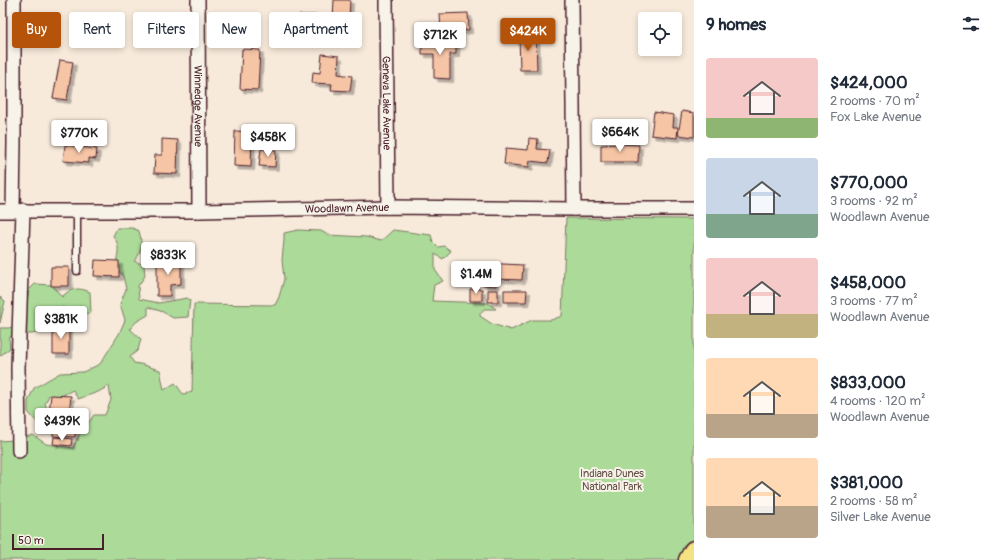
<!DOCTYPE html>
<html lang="en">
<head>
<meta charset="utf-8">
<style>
  body { margin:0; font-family:Pangolin,sans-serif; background:#f6f6f7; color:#1f2937; height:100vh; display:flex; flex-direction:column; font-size:15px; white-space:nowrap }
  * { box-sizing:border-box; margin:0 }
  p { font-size:13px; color:#747a83 }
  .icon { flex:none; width:22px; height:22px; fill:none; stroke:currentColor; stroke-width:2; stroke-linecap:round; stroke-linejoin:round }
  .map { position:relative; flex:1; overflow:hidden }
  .side { display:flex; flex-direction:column; background:#fff; width:300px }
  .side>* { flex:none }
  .top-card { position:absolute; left:12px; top:12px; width:380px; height:36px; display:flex; gap:8px }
  .fabs { position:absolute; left:638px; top:12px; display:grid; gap:8px }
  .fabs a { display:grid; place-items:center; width:44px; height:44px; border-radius:4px; background:#fff; box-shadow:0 2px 6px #0003; font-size:20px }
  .scale { position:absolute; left:12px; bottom:10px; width:92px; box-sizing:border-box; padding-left:4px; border:2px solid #4a1f2b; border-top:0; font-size:11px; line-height:14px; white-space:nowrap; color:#4a1f2b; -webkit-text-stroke:3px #f7f3e8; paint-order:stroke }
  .price { position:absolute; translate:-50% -34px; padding:0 9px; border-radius:4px; background:#fff; color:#222; font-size:13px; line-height:26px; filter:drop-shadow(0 1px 2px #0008) }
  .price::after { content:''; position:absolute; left:50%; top:24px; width:12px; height:9px; margin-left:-6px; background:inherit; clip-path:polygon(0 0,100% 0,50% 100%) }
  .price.selected { background:#b45309; color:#fff }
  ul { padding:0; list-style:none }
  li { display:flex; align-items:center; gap:12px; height:100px; padding:0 12px }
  li span { display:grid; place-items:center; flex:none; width:112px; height:80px; border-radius:4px; color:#555 }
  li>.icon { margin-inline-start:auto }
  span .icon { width:48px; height:48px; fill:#fffc; stroke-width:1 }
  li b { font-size:17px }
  h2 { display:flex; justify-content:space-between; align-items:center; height:48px; padding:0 12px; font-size:17px }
  .pill { padding:0 14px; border-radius:4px; background:#fff; box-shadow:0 2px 6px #0003; font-size:14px; line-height:36px }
  .pill.selected { background:#b45309; color:#fff }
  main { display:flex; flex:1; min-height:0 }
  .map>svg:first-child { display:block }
</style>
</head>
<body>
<main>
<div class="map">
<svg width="694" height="560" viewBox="0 0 694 560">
  <defs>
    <filter id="shadow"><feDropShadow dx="3.5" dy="3.5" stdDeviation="0" flood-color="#0004"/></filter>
  </defs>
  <rect width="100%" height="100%" fill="#f7eadb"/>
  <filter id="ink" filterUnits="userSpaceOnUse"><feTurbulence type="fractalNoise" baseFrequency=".025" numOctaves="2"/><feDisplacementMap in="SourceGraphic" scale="8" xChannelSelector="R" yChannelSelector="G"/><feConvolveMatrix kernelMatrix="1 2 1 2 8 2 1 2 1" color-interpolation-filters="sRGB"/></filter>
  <g filter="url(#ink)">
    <!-- green -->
    <path fill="#acda99" stroke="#7b7c62" d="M566,218L694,219V560H0V441L13,440L33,435L46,444L73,448L78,437L94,415H105L111,400L109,386L98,392L78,399L73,390L61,396L49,395L45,404L50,415L52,422L36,421L28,412V401L34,388L60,373L83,372L100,364L119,334L125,320L120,304L126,289L123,276L115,266C118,255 121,245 113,236L117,228H132L139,231C142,242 143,252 134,261L144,265L145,276L138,286L139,299L159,303L187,298L190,300L188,317L173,318L163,312L148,307V315L136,322L130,329L141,339L138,350L130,357L134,363C144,364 151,368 160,370L164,390L175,383L183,394L192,392L194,304L275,305L279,297L284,279L282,260L284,240V233L298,230L321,231L328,235L366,237L381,241L393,230L431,235L433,242L438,247L444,246L451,251L443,259L435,254V270L443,281L434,285L432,301L488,303L496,309H484L480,314V316L492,324L511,330L532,320H551L562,316Z
      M35,284L52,285L62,297C70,288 79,287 90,292L91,313L71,316L63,307L52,314L46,330L32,334H14L9,338L10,348L0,356V328H9L23,322L29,290Z
      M0,297L5,301L0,323Z"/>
    <!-- building -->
    <path fill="#f6c5a6" stroke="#4a1f2b" filter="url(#shadow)" d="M334,0H350L349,21L333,20Z
      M468,13L469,30L441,32L440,14Z
      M298,15H321V34L298,33Z
      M536,34L537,70H520L519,35Z
      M422,40L456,41V54H450V79L434,78V54H422Z
      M242,49L260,50L258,90L240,89Z
      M322,54L339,56L338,74L352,76L350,91L331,90L332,84L312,83L313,72L320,73Z
      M60,60L73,62L67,100L53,98Z
      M682,111L694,113V137L678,135Z
      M654,112L674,115L673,127H678L677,138L651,135Z
      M235,131L252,132L251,167L234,166Z
      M529,138L538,139L537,149L550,150L548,163L530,161L529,167L504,164L506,148L528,150Z
      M162,139L178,140L177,174L154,173L155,155H162Z
      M618,144L639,145L638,162H601V145Z
      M65,145L97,149L96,159L89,158V163L63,161Z
      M261,149L276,150L275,167L259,166Z
      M95,260L119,261V277L94,276Z
      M157,261H181V284L170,285V296H157Z
      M483,263L523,265L522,280L496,279V286L483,285Z
      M51,267H69V286H51Z
      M470,289H482V301H470Z
      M488,290H498V302H488Z
      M504,290H527L526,302H504Z
      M53,327H69V354H53Z
      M51,395L71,396L69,415L49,413Z
      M61,418L76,419L75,437L53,436L54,422L60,423Z
      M54,437L72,439L71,446L53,444Z"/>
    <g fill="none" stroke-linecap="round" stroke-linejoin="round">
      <!-- lane casing -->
      <g stroke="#4a1f2b" stroke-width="9">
        <path id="lane" d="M77,211V271"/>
      </g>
      <!-- street casing -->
      <g stroke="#4a1f2b" stroke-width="16">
        <g id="street">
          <path id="s1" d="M198,0L199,211"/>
          <path id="s2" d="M386,0L388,207"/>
          <path d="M572,0L574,209"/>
          <path d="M13,210L14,143V0"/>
          <path id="s3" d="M0,211H199L388,207L574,209H694"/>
          <path d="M19,451L18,368L23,210"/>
        </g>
      </g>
      <!-- primary casing -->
      <g stroke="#4a1f2b" stroke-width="23">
        <path id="primary" d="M689,560L694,551"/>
      </g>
      <!-- lane -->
      <use href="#lane" stroke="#f7f3e8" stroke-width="6"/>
      <!-- street -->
      <use href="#street" stroke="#f7f3e8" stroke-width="13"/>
      <!-- primary -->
      <use href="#primary" stroke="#f4e382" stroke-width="20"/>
    </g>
  </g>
  <g text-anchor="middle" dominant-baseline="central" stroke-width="4" stroke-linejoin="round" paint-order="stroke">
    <!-- street labels -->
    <g font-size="11" fill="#4a1f2b" stroke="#f7f3e8">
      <text stroke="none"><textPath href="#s2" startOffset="103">Geneva Lake Avenue</textPath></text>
      <text stroke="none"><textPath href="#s1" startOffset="106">Winnedge Avenue</textPath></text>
      <text stroke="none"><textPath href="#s3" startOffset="347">Woodlawn Avenue</textPath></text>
    </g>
    <!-- park labels -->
    <g font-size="11" fill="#624e46" stroke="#f7f3e8">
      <text x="612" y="473">Indiana Dunes<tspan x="612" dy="13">National Park</tspan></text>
    </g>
  </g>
</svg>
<div class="fabs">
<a><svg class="icon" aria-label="locate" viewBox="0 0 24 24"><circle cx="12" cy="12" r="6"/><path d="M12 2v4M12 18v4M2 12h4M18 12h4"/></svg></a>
</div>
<div class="scale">50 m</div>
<b class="price selected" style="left:528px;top:52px">$424K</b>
<b class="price" style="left:440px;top:56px">$712K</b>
<b class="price" style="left:620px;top:153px">$664K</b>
<b class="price" style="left:79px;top:154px">$770K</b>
<b class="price" style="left:268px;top:158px">$458K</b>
<b class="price" style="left:168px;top:276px">$833K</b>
<b class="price" style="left:476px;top:295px">$1.4M</b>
<b class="price" style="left:61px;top:340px">$381K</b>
<b class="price" style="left:62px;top:442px">$439K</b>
<div class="top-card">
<a class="pill selected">Buy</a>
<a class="pill">Rent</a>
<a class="pill">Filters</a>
<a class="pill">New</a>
<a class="pill">Apartment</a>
</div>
</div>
<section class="side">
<h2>9 homes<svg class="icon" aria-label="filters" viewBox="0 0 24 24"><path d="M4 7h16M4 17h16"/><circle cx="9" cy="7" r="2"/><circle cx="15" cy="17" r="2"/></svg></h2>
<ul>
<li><span style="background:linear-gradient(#f6c9c9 75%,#8fb573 0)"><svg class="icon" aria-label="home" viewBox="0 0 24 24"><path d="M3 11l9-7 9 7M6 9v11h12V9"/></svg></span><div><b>$424,000</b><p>2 rooms · 70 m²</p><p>Fox Lake Avenue</p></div></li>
<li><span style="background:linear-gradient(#c9d6e8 70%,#7fa58c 0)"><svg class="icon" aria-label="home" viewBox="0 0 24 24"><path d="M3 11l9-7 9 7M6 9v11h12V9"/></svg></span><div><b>$770,000</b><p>3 rooms · 92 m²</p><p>Woodlawn Avenue</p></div></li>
<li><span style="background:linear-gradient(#f6c9c9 70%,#c2b280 0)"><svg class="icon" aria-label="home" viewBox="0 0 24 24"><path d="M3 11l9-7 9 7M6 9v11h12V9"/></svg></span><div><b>$458,000</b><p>3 rooms · 77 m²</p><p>Woodlawn Avenue</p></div></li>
<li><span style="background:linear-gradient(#ffd9b3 70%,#b9a48a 0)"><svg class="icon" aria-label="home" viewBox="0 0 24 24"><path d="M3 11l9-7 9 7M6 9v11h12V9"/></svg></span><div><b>$833,000</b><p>4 rooms · 120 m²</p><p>Woodlawn Avenue</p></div></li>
<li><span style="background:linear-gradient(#ffd9b3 60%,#b9a48a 0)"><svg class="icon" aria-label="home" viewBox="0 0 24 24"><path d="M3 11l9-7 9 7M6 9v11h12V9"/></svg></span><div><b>$381,000</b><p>2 rooms · 58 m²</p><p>Silver Lake Avenue</p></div></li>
</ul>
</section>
</main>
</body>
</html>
